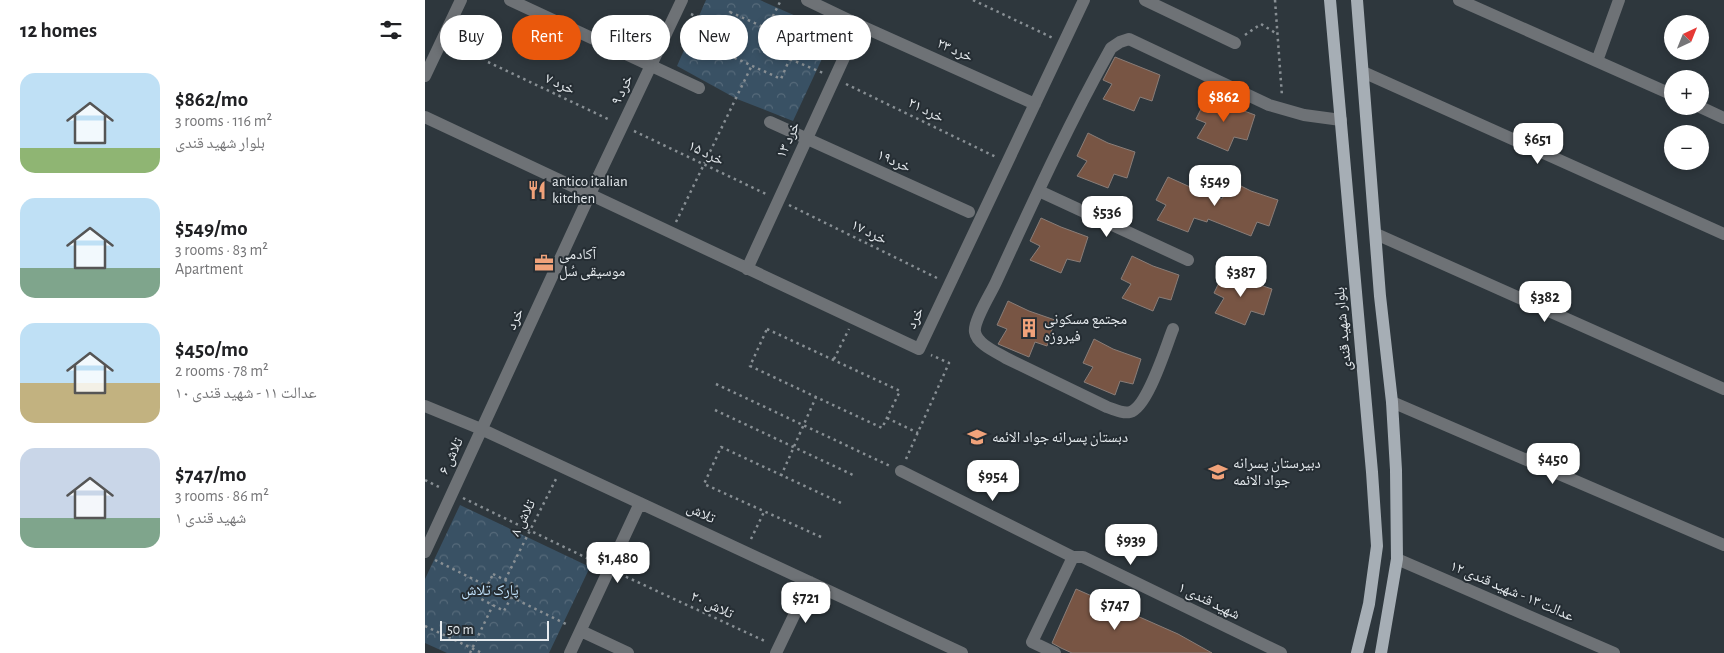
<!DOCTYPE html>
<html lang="en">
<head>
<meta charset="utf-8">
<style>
  body { margin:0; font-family:"Alegreya Sans","Noto Naskh Arabic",sans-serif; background:#f6f6f6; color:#202124; height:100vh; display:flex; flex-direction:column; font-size:19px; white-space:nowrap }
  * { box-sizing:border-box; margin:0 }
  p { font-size:16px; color:#757577 }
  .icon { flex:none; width:28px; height:28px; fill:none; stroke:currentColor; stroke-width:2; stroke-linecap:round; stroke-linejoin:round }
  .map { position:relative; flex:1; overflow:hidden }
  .side { display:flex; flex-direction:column; background:#fff; width:425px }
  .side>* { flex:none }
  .hud { position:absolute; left:15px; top:15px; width:475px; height:45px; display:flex; gap:10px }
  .needle { width:32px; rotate:43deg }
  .fabs { position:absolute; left:1239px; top:15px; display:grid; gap:10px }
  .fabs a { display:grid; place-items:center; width:45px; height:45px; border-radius:50%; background:#fff; box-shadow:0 2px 8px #0003; font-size:25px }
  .scale { position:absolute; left:15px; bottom:12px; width:109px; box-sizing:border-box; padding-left:5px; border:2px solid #e5eaee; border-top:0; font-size:14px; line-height:18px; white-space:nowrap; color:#e5eaee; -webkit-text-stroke:4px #252d33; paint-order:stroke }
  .price { position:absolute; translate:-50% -42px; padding:0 11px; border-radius:10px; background:#fff; color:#222; font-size:16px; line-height:32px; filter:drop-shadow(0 1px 2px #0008) }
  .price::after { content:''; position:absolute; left:50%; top:30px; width:15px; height:11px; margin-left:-8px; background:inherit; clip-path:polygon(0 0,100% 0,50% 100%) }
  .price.current { background:#ea580c; color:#fff }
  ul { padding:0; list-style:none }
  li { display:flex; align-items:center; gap:15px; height:125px; padding:0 20px }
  li span { display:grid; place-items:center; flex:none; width:140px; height:100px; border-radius:15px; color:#555 }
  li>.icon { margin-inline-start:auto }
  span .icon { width:60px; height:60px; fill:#fffc; stroke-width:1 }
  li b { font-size:21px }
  h2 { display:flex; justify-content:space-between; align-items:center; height:60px; padding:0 20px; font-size:21px }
  .pill { padding:0 18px; border-radius:22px; background:#fff; box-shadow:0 2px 8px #0003; font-size:18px; line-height:45px }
  .pill.current { background:#ea580c; color:#fff }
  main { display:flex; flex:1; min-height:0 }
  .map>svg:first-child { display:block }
</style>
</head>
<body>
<main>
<section class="side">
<h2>12 homes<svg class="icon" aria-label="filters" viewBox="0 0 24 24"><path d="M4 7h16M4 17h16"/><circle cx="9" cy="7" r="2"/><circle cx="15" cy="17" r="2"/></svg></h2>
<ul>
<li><span style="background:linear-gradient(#bfe0f5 75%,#8fb573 0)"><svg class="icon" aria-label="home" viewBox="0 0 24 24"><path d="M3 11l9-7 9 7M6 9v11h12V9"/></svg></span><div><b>$862/mo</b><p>3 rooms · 116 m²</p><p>بلوار شهید قندی</p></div></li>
<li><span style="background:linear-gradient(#bfe0f5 70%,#7fa58c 0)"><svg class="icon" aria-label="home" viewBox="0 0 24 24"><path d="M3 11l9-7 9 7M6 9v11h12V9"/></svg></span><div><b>$549/mo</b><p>3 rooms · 83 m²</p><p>Apartment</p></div></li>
<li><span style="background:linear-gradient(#bfe0f5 60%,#c2b280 0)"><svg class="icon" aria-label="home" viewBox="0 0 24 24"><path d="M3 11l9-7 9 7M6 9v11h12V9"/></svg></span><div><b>$450/mo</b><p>2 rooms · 78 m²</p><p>عدالت ۱۱ - شهید قندی ۱۰</p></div></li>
<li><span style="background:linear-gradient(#c9d6e8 70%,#7fa58c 0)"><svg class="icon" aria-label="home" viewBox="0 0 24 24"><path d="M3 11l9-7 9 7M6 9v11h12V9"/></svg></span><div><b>$747/mo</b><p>3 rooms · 86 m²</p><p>شهيد قندی ۱</p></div></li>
</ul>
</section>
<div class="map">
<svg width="1299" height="653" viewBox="0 0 1299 653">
  <defs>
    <pattern id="park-crowns" width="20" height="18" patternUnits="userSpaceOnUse" patternTransform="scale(1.25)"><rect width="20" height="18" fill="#395164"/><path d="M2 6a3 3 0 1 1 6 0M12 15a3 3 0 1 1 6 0" fill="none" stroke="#566a7a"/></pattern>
  </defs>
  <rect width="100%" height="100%" fill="#2e373d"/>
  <!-- park -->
  <path fill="url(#park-crowns)" d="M281,0H335L409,33L368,121L312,99L252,66Z
    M35,505L165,567L124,653H22L0,643V579Z"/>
  <!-- building -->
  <path fill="#785544" stroke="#897d78" d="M690,57L735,75L727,101L715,97L709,111L678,99L687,84L678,80Z
    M783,95L803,105L830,115L822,140L809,137L803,151L772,138L781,123L771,119Z
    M663,133L683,143L710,152L702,178L689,174L683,188L652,176L662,161L652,156Z
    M743,177L763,186L797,199L806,181L826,191L853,200L844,226L832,222L826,236L783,219L782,222L769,218L763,232L732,220L741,205L731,200Z
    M616,218L636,227L663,237L655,262L642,259L636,273L605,260L615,246L605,241Z
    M707,256L728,266L754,275L746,300L734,297L728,311L697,298L706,284L696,279Z
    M800,270L820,280L847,289L839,315L826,311L820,325L790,313L799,298L789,293Z
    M583,301L604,311L630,320L622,346L610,342L604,357L573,344L582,329L572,325Z
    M669,339L688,349L716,359L708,384L695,381L690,395L659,382L668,367L658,363Z
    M651,589L753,634L787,653H647L636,648L627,643Z"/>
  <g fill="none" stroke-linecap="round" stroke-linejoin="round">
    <!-- path -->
    <path stroke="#888f94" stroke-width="2.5" stroke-dasharray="2.5 4" stroke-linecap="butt" d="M548,0L628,38
      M850,0L857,96
      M305,12L372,42L356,79L288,48Z
      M266,14L297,29
      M342,28L356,0
      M820,35L836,24L852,34
      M365,59L398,73
      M63,62L185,120
      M421,84L571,157
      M209,131L341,194
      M364,205L514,279
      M251,222L327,65
      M342,329L475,391L457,428L325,366Z
      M409,359L424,329
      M291,384L465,466
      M290,410L428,475
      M462,418L493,433
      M481,459L524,363L506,355
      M356,476L391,397
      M0,480L14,487
      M38,498L172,563
      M396,537L279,484L296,447L416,503
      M326,539L339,512
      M10,560L62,586
      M68,574L92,586L79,611L56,599Z
      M195,574L342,642
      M80,580L131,479
      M86,597L143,625
      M0,626L57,653
      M45,653L68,605"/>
    <!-- minor -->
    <path stroke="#6e7276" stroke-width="12" d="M85,0L274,88
      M382,0L434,25L610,104
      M720,0L810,43
      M1034,0L1248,95
      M1172,61L1194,0
      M938,72L1299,234
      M0,76L36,0
      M1273,106L1299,118
      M0,117L494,349L659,0
      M345,122L544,212
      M614,191L763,260
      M951,234L1299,389
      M322,269L434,25
      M748,329C741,346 723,407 705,412C697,414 689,409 682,407L581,358C571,352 552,344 550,332C548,321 567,292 572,280C608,202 644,123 686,48L695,42L704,39L844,105L879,115L916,120
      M967,402L1299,545
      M0,406L56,429L537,653
      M476,471L648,557
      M0,552L165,194L257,0
      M972,559L1189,653
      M156,631L203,653
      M145,653L215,503
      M351,653L385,582
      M630,653L607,642L648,557H658L856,653"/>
    <!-- primary -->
    <path stroke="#a6aeb5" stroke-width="12" d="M905,0L947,472L952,546L944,604L932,653
      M932,0L955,296L967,402L971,470L972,559L956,653"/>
  </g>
  <!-- icons -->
  <defs>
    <g id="restaurant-bare" transform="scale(1.5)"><path d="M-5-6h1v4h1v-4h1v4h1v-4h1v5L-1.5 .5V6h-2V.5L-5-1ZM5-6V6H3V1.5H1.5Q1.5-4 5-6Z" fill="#f0a27a" stroke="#252d33" stroke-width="2.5" paint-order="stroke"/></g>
    <g id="office-bare" transform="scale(1.5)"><path d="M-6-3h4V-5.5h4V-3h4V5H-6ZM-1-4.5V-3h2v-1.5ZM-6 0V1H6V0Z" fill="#f0a27a" stroke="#252d33" stroke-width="2.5" paint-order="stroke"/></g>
    <g id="building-bare" transform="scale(1.5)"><path d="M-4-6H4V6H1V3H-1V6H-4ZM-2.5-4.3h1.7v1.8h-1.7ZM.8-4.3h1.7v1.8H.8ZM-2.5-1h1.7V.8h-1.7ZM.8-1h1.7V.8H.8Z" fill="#f0a27a" stroke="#252d33" stroke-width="2.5" paint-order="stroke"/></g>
    <g id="school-bare" transform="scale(1.5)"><path d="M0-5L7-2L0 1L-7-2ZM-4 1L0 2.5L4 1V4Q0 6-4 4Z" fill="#f0a27a" stroke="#252d33" stroke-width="2.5" paint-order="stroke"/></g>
  </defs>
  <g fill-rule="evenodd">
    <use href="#restaurant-bare" x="112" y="190"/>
    <use href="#office-bare" x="119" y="263"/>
    <use href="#building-bare" x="604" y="328"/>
    <use href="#school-bare" x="552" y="437"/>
    <use href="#school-bare" x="793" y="472"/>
  </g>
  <g text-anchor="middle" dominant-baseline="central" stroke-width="4" stroke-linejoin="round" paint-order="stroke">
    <!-- street labels -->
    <g font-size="15" fill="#e5eaee" stroke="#252d33">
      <text transform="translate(530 50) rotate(24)">خرد ۲۳</text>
      <text transform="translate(135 84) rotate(25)">خرد ۷</text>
      <text transform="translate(197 90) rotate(-64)">خرد ۹</text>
      <text transform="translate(501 110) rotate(26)">خرد ۲۱</text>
      <text transform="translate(363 140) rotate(-66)">خرد ۱۳</text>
      <text transform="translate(281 153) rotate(26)">خرد ۱۵</text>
      <text transform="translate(469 161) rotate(24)">خرد۱۹</text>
      <text transform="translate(444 232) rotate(26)">خرد ۱۷</text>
      <text transform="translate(490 318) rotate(-65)">خرد</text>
      <text transform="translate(90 319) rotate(-65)">خرد</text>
      <text transform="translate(918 329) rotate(-95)">بلوار شهید قندی</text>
      <text transform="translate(26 456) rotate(-65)">تلاش ۶</text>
      <text transform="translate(276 513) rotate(25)">تلاش</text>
      <text transform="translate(98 518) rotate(-64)">تلاش ۸</text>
      <text transform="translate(1087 591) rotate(23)">عدالت ۱۳ - شهید قندی ۱۲</text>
      <text transform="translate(784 601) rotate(26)">شهيد قندی ۱</text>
      <text transform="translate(287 605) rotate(25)">تلاش ۲۰</text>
    </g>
    <!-- poi labels -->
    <g font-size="15" fill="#e5eaee" stroke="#252d33" text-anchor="start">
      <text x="127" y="181">antico italian<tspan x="127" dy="17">kitchen</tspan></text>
      <text x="134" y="254">آکادمی<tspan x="134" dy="17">موسیقی سُل</tspan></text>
      <text x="619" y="319">مجتمع مسکونی<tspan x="619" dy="17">فیروزه</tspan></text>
      <text x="567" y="437">دبستان پسرانه جواد الائمه</text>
      <text x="808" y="463">دبیرستان پسرانه<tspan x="808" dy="17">جواد الائمه</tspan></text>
    </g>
    <!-- park labels -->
    <g font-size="15" fill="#c3e4fe" stroke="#252d33">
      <text x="65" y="590">پارک تلاش</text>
    </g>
  </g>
</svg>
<div class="fabs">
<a><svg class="needle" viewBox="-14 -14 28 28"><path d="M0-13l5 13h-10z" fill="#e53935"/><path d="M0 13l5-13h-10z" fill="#757577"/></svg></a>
<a>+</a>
<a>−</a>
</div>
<div class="scale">50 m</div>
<b class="price current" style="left:799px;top:123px">$862</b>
<b class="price" style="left:1113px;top:165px">$651</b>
<b class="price" style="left:790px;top:207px">$549</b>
<b class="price" style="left:682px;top:238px">$536</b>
<b class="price" style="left:816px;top:298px">$387</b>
<b class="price" style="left:1120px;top:323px">$382</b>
<b class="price" style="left:1128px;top:485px">$450</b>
<b class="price" style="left:568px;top:502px">$954</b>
<b class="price" style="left:706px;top:566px">$939</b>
<b class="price" style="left:193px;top:584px">$1,480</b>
<b class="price" style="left:381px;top:624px">$721</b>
<b class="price" style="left:690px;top:631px">$747</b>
<div class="hud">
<a class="pill">Buy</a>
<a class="pill current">Rent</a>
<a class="pill">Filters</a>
<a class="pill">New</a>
<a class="pill">Apartment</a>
</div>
</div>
</main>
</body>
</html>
